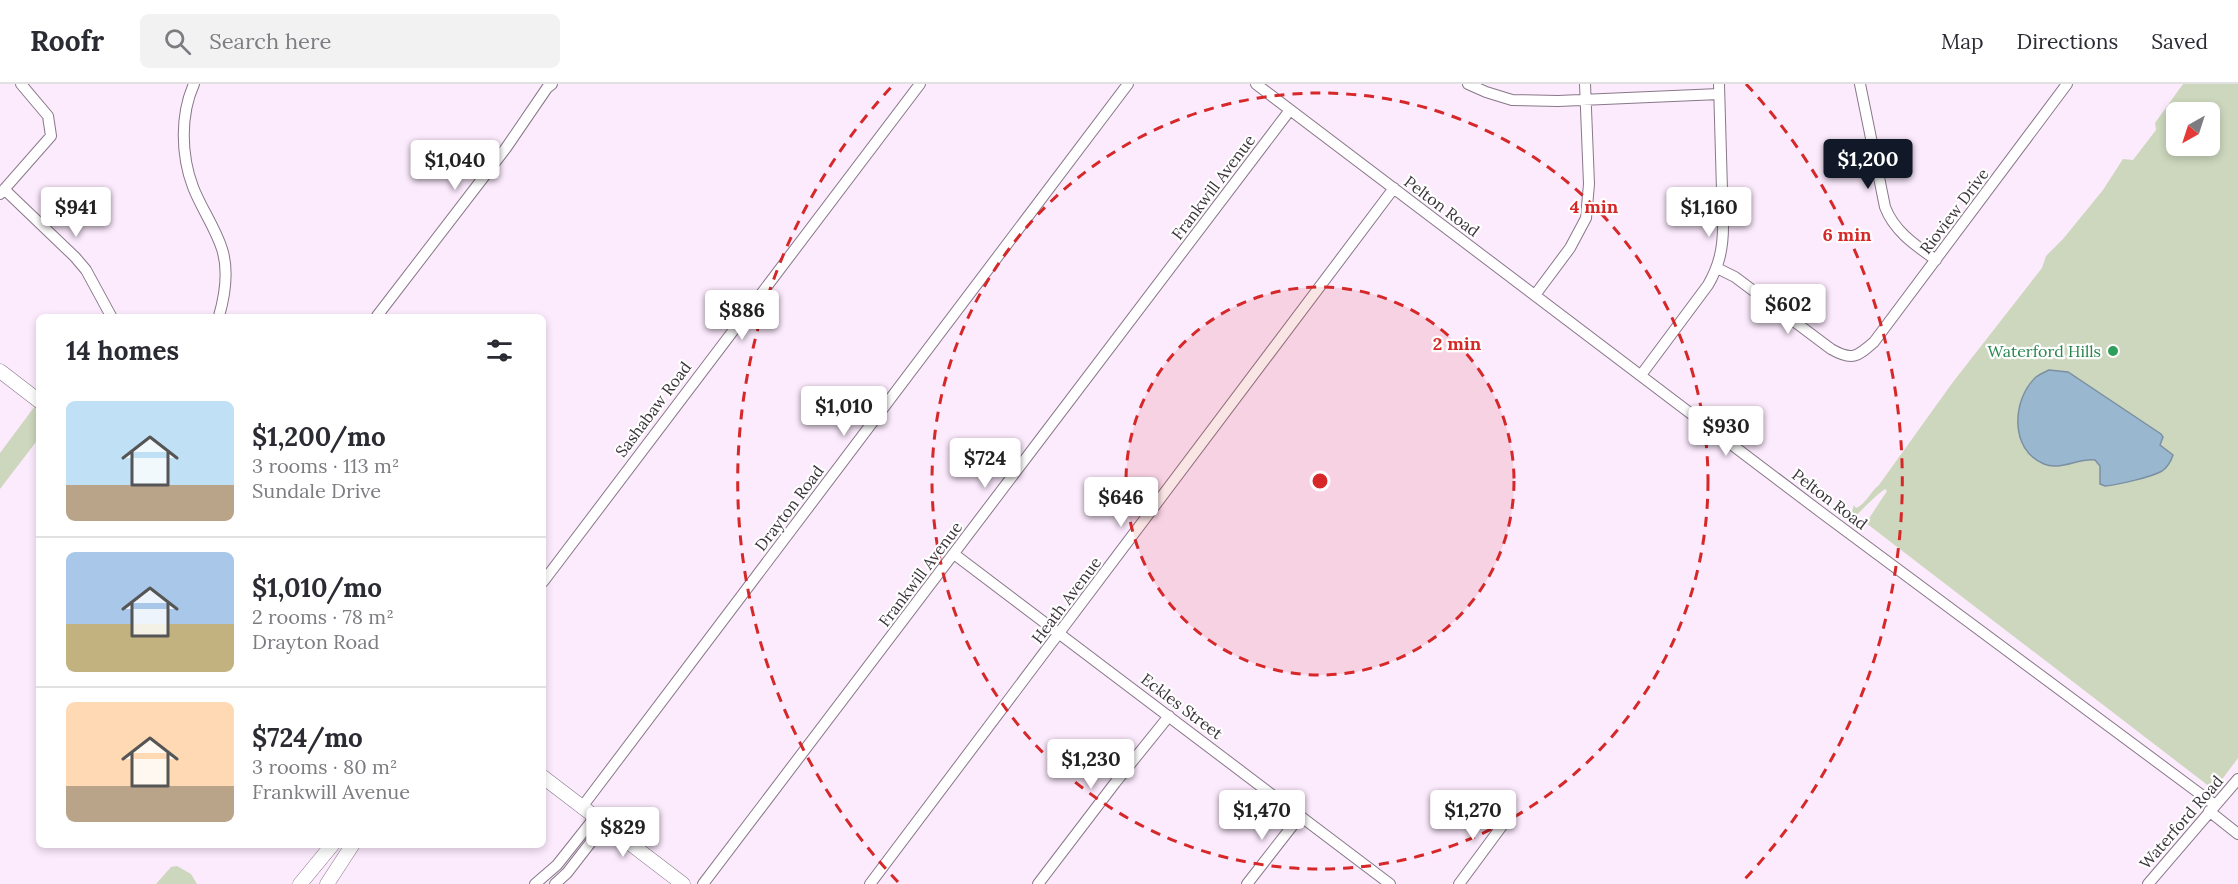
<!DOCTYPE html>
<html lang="en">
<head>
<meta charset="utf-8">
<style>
  body { margin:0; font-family:Lora,serif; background:#f2f2f3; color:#2b2b33; height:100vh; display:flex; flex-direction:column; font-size:22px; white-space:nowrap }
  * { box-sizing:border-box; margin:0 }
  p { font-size:20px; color:#7c7c81 }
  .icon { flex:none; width:33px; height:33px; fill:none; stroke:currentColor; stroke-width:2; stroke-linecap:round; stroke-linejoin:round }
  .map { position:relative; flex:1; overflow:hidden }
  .details { position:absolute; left:36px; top:230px; width:510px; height:534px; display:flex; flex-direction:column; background:#fff; border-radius:9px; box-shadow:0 3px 9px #0003 }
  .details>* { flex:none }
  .needle { width:39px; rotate:219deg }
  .tools { position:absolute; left:2166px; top:18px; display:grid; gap:12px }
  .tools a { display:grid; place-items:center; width:54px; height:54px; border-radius:9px; background:#fff; box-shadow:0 3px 9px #0003; font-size:30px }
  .price { position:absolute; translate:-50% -51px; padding:0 14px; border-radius:6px; background:#fff; color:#222; font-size:20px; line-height:39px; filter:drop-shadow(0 2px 3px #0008) }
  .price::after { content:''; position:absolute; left:50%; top:36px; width:18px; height:14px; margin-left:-9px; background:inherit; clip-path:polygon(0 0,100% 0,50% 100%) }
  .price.selected { background:#111827; color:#fff }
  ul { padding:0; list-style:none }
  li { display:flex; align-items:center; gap:18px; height:150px; padding:0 30px }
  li+li { border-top:2px solid #e1e1e2 }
  li span { display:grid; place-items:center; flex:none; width:168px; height:120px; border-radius:9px; color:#555 }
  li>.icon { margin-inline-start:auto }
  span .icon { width:72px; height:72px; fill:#fffc; stroke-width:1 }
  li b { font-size:26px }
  h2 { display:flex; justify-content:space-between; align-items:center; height:72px; padding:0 30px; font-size:26px }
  header { display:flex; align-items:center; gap:36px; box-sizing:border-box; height:84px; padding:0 30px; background:#fff; border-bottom:2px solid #e1e1e2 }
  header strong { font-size:28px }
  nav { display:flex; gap:33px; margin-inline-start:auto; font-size:21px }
  .search { width:420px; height:54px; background:#f2f2f3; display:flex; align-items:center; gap:15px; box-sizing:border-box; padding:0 21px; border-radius:9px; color:#7c7c81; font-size:22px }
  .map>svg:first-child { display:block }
</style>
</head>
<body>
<header>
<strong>Roofr</strong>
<div class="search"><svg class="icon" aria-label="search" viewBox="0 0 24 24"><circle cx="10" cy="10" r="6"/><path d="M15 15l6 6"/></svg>Search here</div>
<nav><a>Map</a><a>Directions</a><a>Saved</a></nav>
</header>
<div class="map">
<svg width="2238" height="800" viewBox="0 0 2238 800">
  <rect width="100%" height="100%" fill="#fceafd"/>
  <!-- green -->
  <path fill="#ccd7bd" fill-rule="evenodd" d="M2183,0H2238V674L2214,706L1866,439L1887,407L1885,405C1873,413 1865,424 1853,434L1851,430L1854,421L1856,424C1866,420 1870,408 1879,401L1953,298L2042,184L2046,172L2063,155L2103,106L2123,75L2133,76L2156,46L2155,39ZM2176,28H2210V62H2176Z
    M35,322L39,326V354L0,405V369Z
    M177,782L191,790L197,800H156L171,783Z"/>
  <!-- water -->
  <path fill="#99b8d0" stroke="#7c90a3" stroke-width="1.5" d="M2049,286L2068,288L2161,350L2163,353L2160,361L2173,371C2171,377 2168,383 2162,387C2152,393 2117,401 2105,402L2100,400V382L2095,376C2078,374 2060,387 2044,380C2009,366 2012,315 2036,293C2040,290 2045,288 2049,286Z"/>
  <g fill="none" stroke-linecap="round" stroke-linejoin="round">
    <!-- minor casing -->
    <g stroke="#887889" stroke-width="12">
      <path id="minor" d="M194,0C180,31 181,71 193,103C201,124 215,143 222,165C229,187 225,211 219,232
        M1256,0L1822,429L2215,721
        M1468,0L1486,8L1512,16L1558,17L1719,10
        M1860,0L1885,123C1894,147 1915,161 1936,176
        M5,106L75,173L86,186L111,232
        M0,110L51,52L48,32L21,0
        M1717,184L1735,193L1831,265C1852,277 1857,273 1874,258L2067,0
        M1535,211L1570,164L1586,134L1589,100L1585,0
        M377,232L506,64L547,4L552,0
        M1641,291L1708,201C1719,182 1723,165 1723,142L1719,0
        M954,470L1390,800
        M543,498L920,0
        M582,723L1128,0
        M2209,727L2238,750
        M535,800L557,781L595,733
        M555,800L567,789L605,740
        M703,800L1290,26
        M870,800L1394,104
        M1038,800L1115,699L1169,632
        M1247,800L1300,732
        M1459,800L1510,731
        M2148,800L2238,695"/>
    </g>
    <!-- major casing -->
    <g stroke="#887889" stroke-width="15">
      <path id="major" d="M0,287L39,317
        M543,693L683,800
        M300,800L333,760
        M327,800L353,760"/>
    </g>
    <!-- minor -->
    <use href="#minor" stroke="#fff" stroke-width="10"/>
    <!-- major -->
    <use href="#major" stroke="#fff" stroke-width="14"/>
  </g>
  <!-- distance rings -->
  <circle cx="1320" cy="397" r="194" fill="#d62828" fill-opacity=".12"/>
  <g fill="none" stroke="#d62828" stroke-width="3" stroke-dasharray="10 8">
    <circle cx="1320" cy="397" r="194"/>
    <circle cx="1320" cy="397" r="388"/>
    <path d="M898 798A582 582 0 0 1 894 0M1746 0A582 582 0 0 1 1742 798"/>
  </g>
  <!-- markers -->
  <circle fill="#2e9e5b" stroke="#fefefe" stroke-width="2" cx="2113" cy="267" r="6"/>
  <g text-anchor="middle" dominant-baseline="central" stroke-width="4.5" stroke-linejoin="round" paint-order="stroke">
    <!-- street labels -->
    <g font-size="16" fill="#3a333a" stroke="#fefefe">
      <text transform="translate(1213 103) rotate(-53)">Frankwill Avenue</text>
      <text transform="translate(1442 122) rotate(37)">Pelton Road</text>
      <text transform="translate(1954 127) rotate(-53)">Rioview Drive</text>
      <text transform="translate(653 325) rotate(-53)">Sashabaw Road</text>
      <text transform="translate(1830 415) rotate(37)">Pelton Road</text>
      <text transform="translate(789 424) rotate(-53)">Drayton Road</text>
      <text transform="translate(920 490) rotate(-53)">Frankwill Avenue</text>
      <text transform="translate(1066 516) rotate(-53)">Heath Avenue</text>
      <text transform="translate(1182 622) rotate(37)">Eckles Street</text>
      <text transform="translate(2181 738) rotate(-49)">Waterford Road</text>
    </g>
    <!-- leisure labels -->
    <g font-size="16" fill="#27864d" stroke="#fefefe" text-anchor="end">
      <text x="2101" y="267">Waterford Hills</text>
    </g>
  </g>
  <circle cx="1320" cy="397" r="9" fill="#d62828" stroke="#fefefe" stroke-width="3"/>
  <g font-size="18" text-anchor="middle" font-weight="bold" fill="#d62828" stroke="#fefefe" stroke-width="4.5" stroke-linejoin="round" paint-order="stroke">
    <text x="1594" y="129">4 min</text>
    <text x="1847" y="157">6 min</text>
    <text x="1457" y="266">2 min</text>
  </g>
</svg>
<div class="tools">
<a><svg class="needle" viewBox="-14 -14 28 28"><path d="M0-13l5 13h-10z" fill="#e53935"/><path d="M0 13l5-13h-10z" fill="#7c7c81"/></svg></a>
</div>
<b class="price selected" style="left:1868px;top:106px">$1,200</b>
<b class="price" style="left:455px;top:107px">$1,040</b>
<b class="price" style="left:76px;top:154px">$941</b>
<b class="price" style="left:1709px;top:154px">$1,160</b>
<b class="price" style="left:1788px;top:251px">$602</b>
<b class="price" style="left:742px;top:257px">$886</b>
<b class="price" style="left:844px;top:353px">$1,010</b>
<b class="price" style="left:1726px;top:373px">$930</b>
<b class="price" style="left:985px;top:405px">$724</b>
<b class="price" style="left:1121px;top:444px">$646</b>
<b class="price" style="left:1091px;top:706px">$1,230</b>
<b class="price" style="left:1262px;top:757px">$1,470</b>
<b class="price" style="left:1473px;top:757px">$1,270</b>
<b class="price" style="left:623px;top:774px">$829</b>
<section class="details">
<h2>14 homes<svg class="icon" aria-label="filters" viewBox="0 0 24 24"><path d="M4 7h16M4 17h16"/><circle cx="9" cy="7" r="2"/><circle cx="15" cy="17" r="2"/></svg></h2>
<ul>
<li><span style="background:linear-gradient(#bfe0f5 70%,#b9a48a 0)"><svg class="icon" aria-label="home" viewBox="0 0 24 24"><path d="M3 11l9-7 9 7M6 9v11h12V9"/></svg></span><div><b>$1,200/mo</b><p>3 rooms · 113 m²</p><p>Sundale Drive</p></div></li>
<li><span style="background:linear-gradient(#a9c7e8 60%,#c2b280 0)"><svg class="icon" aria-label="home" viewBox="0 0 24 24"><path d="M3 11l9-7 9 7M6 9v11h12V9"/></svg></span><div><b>$1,010/mo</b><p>2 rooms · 78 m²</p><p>Drayton Road</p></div></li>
<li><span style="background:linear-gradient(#ffd9b3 70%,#b9a48a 0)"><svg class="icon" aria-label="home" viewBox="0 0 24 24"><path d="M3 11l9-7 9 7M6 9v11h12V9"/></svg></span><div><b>$724/mo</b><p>3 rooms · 80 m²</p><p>Frankwill Avenue</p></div></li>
</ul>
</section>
</div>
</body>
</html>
